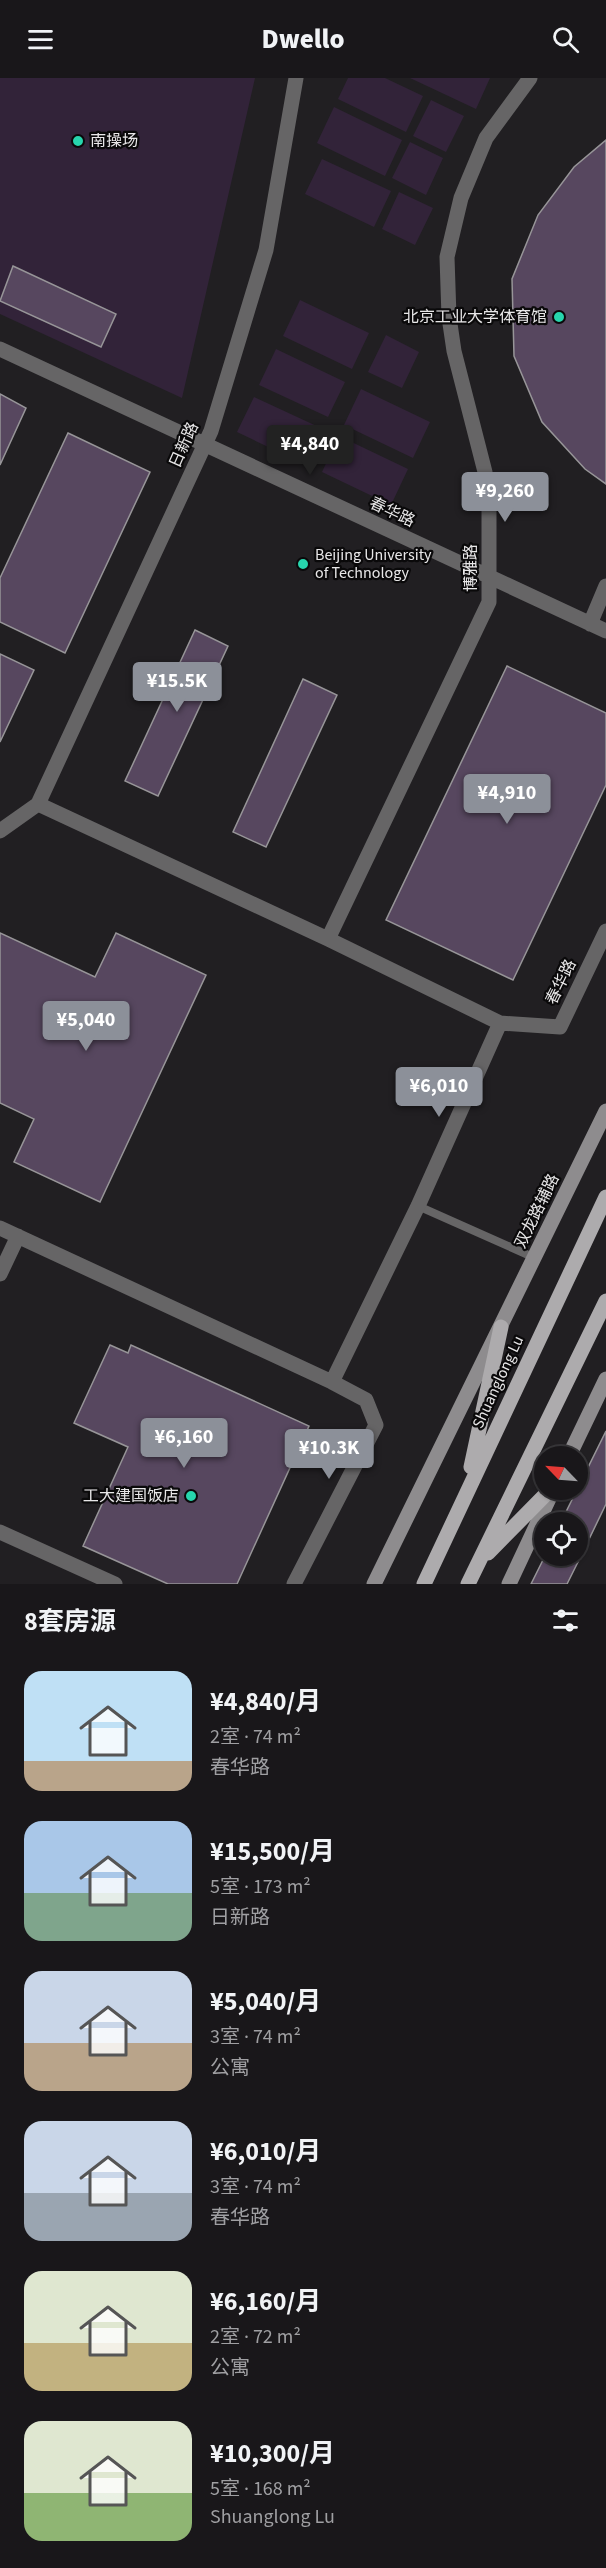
<!DOCTYPE html>
<html lang="zh">
<head>
<meta charset="utf-8">
<style>
  body { margin:0; font-family:"Source Sans 3","Noto Sans SC",sans-serif; background:#222023; color:#f1f3f6; height:100vh; display:flex; flex-direction:column; font-size:22px; white-space:nowrap }
  * { box-sizing:border-box; margin:0 }
  p { font-size:20px; color:#9f9fa2 }
  .icon { flex:none; width:33px; height:33px; fill:none; stroke:currentColor; stroke-width:2; stroke-linecap:round; stroke-linejoin:round }
  .map { position:relative; height:1506px; overflow:hidden }
  .drawer { display:flex; flex-direction:column; background:#19171a; flex:1 }
  .drawer>* { flex:none }
  .needle { width:39px; rotate:295deg }
  .tools { position:absolute; left:534px; top:1368px; display:grid; gap:12px }
  .tools a { display:grid; place-items:center; width:54px; height:54px; border-radius:50%; background:#19171a; box-shadow:0 2px 4px #0004,0 0 0 2px #373639; font-size:30px }
  .price { position:absolute; translate:-50% -51px; padding:0 14px; border-radius:6px; background:#8c9099; color:#fff; font-size:20px; line-height:39px; filter:drop-shadow(0 2px 3px #0008) }
  .price::after { content:''; position:absolute; left:50%; top:36px; width:18px; height:14px; margin-left:-9px; background:inherit; clip-path:polygon(0 0,100% 0,50% 100%) }
  .price.selected { background:#222; color:#fff }
  ul { padding:0; list-style:none }
  li { display:flex; align-items:center; gap:18px; height:150px; padding:0 24px }
  li span { display:grid; place-items:center; flex:none; width:168px; height:120px; border-radius:18px; color:#555 }
  li>.icon { margin-inline-start:auto }
  span .icon { width:72px; height:72px; fill:#fffc; stroke-width:1 }
  li b { font-size:26px }
  h2 { display:flex; justify-content:space-between; align-items:center; height:72px; padding:0 24px; font-size:26px }
  header { display:flex; justify-content:space-between; align-items:center; height:78px; padding:0 24px; background:#19171a; font-size:27px; font-weight:800 }
  .map>svg:first-child { display:block }
</style>
</head>
<body>
<header><svg class="icon" aria-label="menu" viewBox="0 0 24 24"><path d="M4 6h16M4 12h16M4 18h16"/></svg>Dwello<svg class="icon" aria-label="search" viewBox="0 0 24 24"><circle cx="10" cy="10" r="6"/><path d="M15 15l6 6"/></svg></header>
<div class="map">
<svg width="606" height="1506" viewBox="0 0 606 1506">
  <rect width="100%" height="100%" fill="#211f22"/>
  <!-- green -->
  <path fill="#322339" d="M0,0H255L182,320L0,236Z
    M348,0H385L423,18L406,54L338,21Z
    M410,0H490L476,31Z
    M431,22L464,38L446,74L413,58Z
    M334,29L402,62L385,98L317,65Z
    M410,64L443,80L426,117L392,100Z
    M322,81L391,113L374,149L305,116Z
    M399,114L433,130L415,167L382,151Z
    M300,222L369,255L352,291L283,258Z
    M386,257L419,274L402,310L368,294Z
    M276,271L345,304L328,339L259,307Z
    M361,311L430,344L413,380L344,347Z
    M254,319L323,351L306,387L237,354Z
    M339,358L408,391L391,427L322,394Z"/>
  <!-- building -->
  <path fill="#57475f" stroke="#979598" stroke-width="1.5" d="M606,62V406L585,391L542,344L514,278L512,201L538,137L574,89Z
    M13,188L116,236L101,269L0,223Z
    M0,316L26,330L0,387Z
    M68,355L150,394L65,575L0,544V500Z
    M195,552L228,568L158,718L125,703Z
    M0,576L34,592L0,664Z
    M507,588L606,635V707L513,902L386,842Z
    M303,601L337,617L266,769L233,754Z
    M0,855L95,899L116,855L206,897L100,1124L14,1084L34,1041L0,1025Z
    M110,1267L128,1275L131,1267L309,1348L237,1506H168L83,1468L128,1369L74,1345Z
    M606,1353V1426L578,1484L567,1506H531L545,1478H578V1444H561Z"/>
  <g fill="none" stroke-linecap="round" stroke-linejoin="round">
    <!-- service -->
    <path stroke="#666566" stroke-width="8" d="M418,1128L535,1180"/>
    <!-- minor -->
    <path stroke="#666566" stroke-width="15" d="M0,271L606,553
      M590,546L606,508
      M38,726L211,353L266,172L296,0
      M0,753L38,726L328,861L500,945L418,1128L332,1304L0,1150
      M328,861L489,524V431L485,394L454,273L449,239L447,179L461,120L486,60L530,0
      M500,945L560,949L606,853
      M0,1196L18,1158
      M0,1454L115,1506
      M294,1506L376,1347L366,1322L332,1304"/>
    <!-- secondary -->
    <path stroke="#8e8c8e" stroke-width="15" d="M569,1378L606,1301
      M374,1506L606,1033
      M509,1506L553,1412"/>
    <!-- primary -->
    <path stroke="#adabad" stroke-width="15" d="M471,1389L501,1249
      M488,1475L550,1412
      M424,1506L606,1119
      M468,1506L606,1223"/>
  </g>
  <!-- markers -->
  <g fill="#27d5ad" stroke="#0a090a" stroke-width="2">
    <circle cx="78" cy="63" r="6"/>
    <circle cx="559" cy="239" r="6"/>
    <circle cx="303" cy="486" r="6"/>
    <circle cx="191" cy="1418" r="6"/>
  </g>
  <g text-anchor="middle" dominant-baseline="central" stroke-width="4.5" stroke-linejoin="round" paint-order="stroke">
    <!-- poi labels -->
    <g font-size="16" fill="#e8e7e8" stroke="#0a090a" text-anchor="start">
      <text x="90" y="63">南操场</text>
      <text x="547" y="239" text-anchor="end">北京工业大学体育馆</text>
      <text x="315" y="477">Beijing University<tspan x="315" dy="18">of Technology</tspan></text>
      <text x="179" y="1418" text-anchor="end">工大建国饭店</text>
    </g>
    <!-- street labels -->
    <g font-size="16" fill="#e8e7e8" stroke="#0a090a">
      <text transform="translate(184 367) rotate(-66)">日新路</text>
      <text transform="translate(392 434) rotate(25)">春华路</text>
      <text transform="translate(471 490) rotate(-90)">博雅路</text>
      <text transform="translate(561 904) rotate(-64)">春华路</text>
      <text transform="translate(537 1133) rotate(-64)">双龙路辅路</text>
      <text transform="translate(498 1304) rotate(-65)">Shuanglong Lu</text>
    </g>
  </g>
</svg>
<div class="tools">
<a><svg class="needle" viewBox="-14 -14 28 28"><path d="M0-13l5 13h-10z" fill="#e53935"/><path d="M0 13l5-13h-10z" fill="#9f9fa2"/></svg></a>
<a><svg class="icon" aria-label="locate" viewBox="0 0 24 24"><circle cx="12" cy="12" r="6"/><path d="M12 2v4M12 18v4M2 12h4M18 12h4"/></svg></a>
</div>
<b class="price selected" style="left:310px;top:398px">¥4,840</b>
<b class="price" style="left:505px;top:445px">¥9,260</b>
<b class="price" style="left:177px;top:635px">¥15.5K</b>
<b class="price" style="left:507px;top:747px">¥4,910</b>
<b class="price" style="left:86px;top:974px">¥5,040</b>
<b class="price" style="left:439px;top:1040px">¥6,010</b>
<b class="price" style="left:184px;top:1391px">¥6,160</b>
<b class="price" style="left:329px;top:1402px">¥10.3K</b>
</div>
<section class="drawer">
<h2>8套房源<svg class="icon" aria-label="filters" viewBox="0 0 24 24"><path d="M4 7h16M4 17h16"/><circle cx="9" cy="7" r="2"/><circle cx="15" cy="17" r="2"/></svg></h2>
<ul>
<li><span style="background:linear-gradient(#bfe0f5 75%,#b9a48a 0)"><svg class="icon" aria-label="home" viewBox="0 0 24 24"><path d="M3 11l9-7 9 7M6 9v11h12V9"/></svg></span><div><b>¥4,840/月</b><p>2室 · 74 m²</p><p>春华路</p></div></li>
<li><span style="background:linear-gradient(#a9c7e8 60%,#7fa58c 0)"><svg class="icon" aria-label="home" viewBox="0 0 24 24"><path d="M3 11l9-7 9 7M6 9v11h12V9"/></svg></span><div><b>¥15,500/月</b><p>5室 · 173 m²</p><p>日新路</p></div></li>
<li><span style="background:linear-gradient(#c9d6e8 60%,#b9a48a 0)"><svg class="icon" aria-label="home" viewBox="0 0 24 24"><path d="M3 11l9-7 9 7M6 9v11h12V9"/></svg></span><div><b>¥5,040/月</b><p>3室 · 74 m²</p><p>公寓</p></div></li>
<li><span style="background:linear-gradient(#c9d6e8 60%,#9aa5b1 0)"><svg class="icon" aria-label="home" viewBox="0 0 24 24"><path d="M3 11l9-7 9 7M6 9v11h12V9"/></svg></span><div><b>¥6,010/月</b><p>3室 · 74 m²</p><p>春华路</p></div></li>
<li><span style="background:linear-gradient(#dfe7d0 60%,#c2b280 0)"><svg class="icon" aria-label="home" viewBox="0 0 24 24"><path d="M3 11l9-7 9 7M6 9v11h12V9"/></svg></span><div><b>¥6,160/月</b><p>2室 · 72 m²</p><p>公寓</p></div></li>
<li><span style="background:linear-gradient(#dfe7d0 60%,#8fb573 0)"><svg class="icon" aria-label="home" viewBox="0 0 24 24"><path d="M3 11l9-7 9 7M6 9v11h12V9"/></svg></span><div><b>¥10,300/月</b><p>5室 · 168 m²</p><p>Shuanglong Lu</p></div></li>
</ul>
</section>
</body>
</html>
